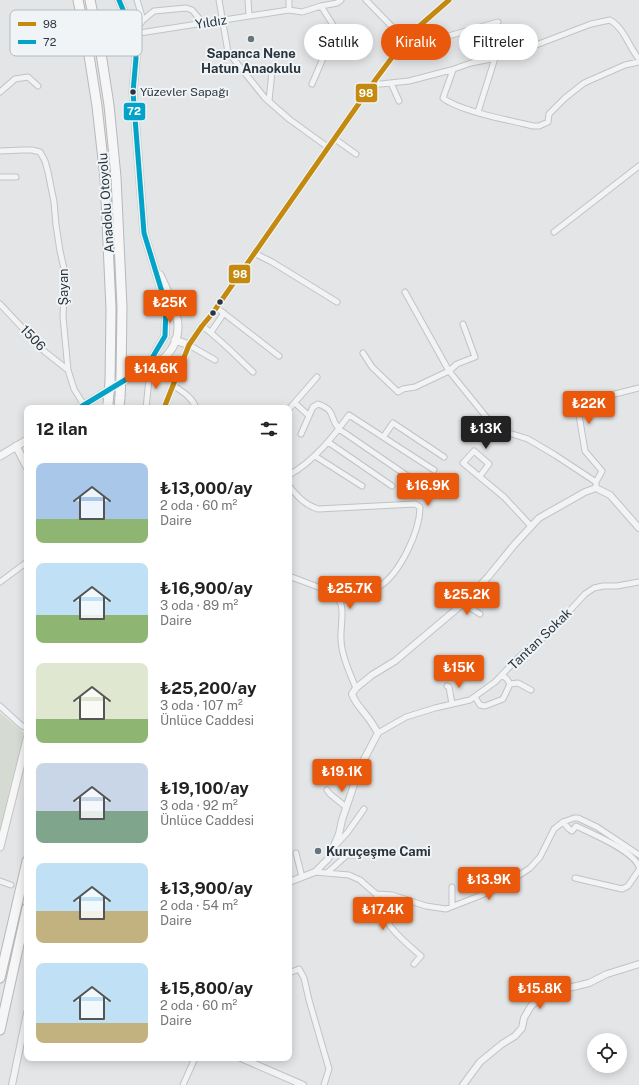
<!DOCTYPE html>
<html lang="tr">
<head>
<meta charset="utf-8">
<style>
  body { margin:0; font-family:"Public Sans",sans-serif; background:#f6f6f6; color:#222; height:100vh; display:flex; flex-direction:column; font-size:15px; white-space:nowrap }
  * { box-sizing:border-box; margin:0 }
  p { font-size:13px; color:#767676 }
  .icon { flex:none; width:22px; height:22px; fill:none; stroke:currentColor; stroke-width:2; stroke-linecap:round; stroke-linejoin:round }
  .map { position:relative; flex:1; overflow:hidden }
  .drawer { position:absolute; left:24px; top:405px; width:268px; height:656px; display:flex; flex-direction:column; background:#fff; border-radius:8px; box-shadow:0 2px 10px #0003 }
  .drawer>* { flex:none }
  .banner { position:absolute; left:304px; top:24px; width:275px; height:36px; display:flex; gap:8px }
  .buttons { position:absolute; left:587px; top:1033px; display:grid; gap:8px }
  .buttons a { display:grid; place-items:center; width:40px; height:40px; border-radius:50%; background:#fff; box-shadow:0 2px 10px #0003; font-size:20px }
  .price { position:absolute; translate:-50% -34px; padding:0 9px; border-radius:4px; background:#ea580c; color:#fff; font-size:13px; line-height:26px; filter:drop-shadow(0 1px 2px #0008) }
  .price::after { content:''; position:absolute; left:50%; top:24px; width:12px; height:9px; margin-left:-6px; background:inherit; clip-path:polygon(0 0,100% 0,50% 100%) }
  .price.active { background:#222; color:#fff }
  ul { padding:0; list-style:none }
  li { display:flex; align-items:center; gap:12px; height:100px; padding:0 12px }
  li span { display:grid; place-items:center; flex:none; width:112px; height:80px; border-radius:8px; color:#555 }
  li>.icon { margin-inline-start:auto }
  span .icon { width:48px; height:48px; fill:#fffc; stroke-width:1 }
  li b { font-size:17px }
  h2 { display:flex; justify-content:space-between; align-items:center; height:48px; padding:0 12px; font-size:17px }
  .tag { padding:0 14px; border-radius:18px; background:#fff; box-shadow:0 2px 10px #0003; font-size:14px; line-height:36px }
  .tag.active { background:#ea580c; color:#fff }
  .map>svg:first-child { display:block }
</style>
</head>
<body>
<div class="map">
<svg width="639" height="1085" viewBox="0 0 639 1085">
  <rect width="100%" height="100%" fill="#e3e5e7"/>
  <!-- green -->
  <path fill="#d5dbd3" d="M0,713L25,734L10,787L0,834Z"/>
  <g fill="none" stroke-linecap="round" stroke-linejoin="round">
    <!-- minor casing -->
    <g stroke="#c1c3c5" stroke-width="7">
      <path id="minor" d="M219,0L228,52L265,98L289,119L329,148
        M248,0L249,16
        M366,0L405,40
        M289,10V0
        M143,20L154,11L186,8L192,10L203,23
        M133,34L289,10L302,12L321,6L337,3L341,0
        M133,34L143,20L137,0
        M400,47L420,44L498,22
        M453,70L443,98C459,111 512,121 534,126H539L548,122L549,114L565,98L584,83L625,65L639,62
        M391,83L399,101
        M312,84L333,35V25L321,6
        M371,85L409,81L451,70L471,63L491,59L536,45L591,24L610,20C624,28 629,47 639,59
        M0,92L15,79L28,77L38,86
        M269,101L272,71
        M478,112L495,58
        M335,139L356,154
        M0,151L23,150H32L40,152L45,161L48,172L54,202L56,225L60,251L65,273L63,317L68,370L74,389L84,405
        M0,177H16
        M554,232L639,166
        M254,253L272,262L337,302
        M405,292L449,371L496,429L528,439L555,455L596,482
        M0,304L44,351L68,370
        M217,308L279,356
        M202,326C220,339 236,356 253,372
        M211,332L224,313
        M189,345L215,360
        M363,353L372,367L396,390L398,392L403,389L415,387L449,371L457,364L475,357L463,324
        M174,386C183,392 192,397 196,408
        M295,403L308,415
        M146,408L150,370
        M289,409L317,377
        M301,434L313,407L318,404C337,411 328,416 339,429L422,486
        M384,436L393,423L444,457
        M328,442L392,486
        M315,456L362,486
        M289,475C314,461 333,437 349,415L434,470
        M480,476L489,464L474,451L463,463L504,497L531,526
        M596,485V482L602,471L585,451L578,409L579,403L639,388
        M289,486C297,496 305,505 318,509L415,504L420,507C420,531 400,573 380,586C367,594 353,597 339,601
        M289,576C300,581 329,589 337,597C346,606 340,627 341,639C341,654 350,674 356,688
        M0,582L27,562
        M463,603L480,614
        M502,675L507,679L510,684
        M447,686L449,687L452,704
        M475,697L480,705L485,706L503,699L510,684L518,683L531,690
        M0,706L22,726L27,727
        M378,733L406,717L435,708L470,700L495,682L521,655L551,631L585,594L594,588L603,586H617L639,582
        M327,790L330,794L346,807
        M563,822L569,829L572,831L576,826C591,833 634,851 639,867
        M335,846L347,833L364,809
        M296,853L302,877
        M315,872L349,875L360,880L376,894L392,895L426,906L446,909L492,891L518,876L530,868L540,857L554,829L563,822L574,818H578L597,827L639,855
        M327,873L347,855H359
        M575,878L622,889L628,886L639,870
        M0,881L11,885
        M376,894C382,924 399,937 421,956L414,964
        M452,906V887
        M289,973L299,969L304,978L309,1000L329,1069L324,1085
        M183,1085L195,1058"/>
    </g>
    <!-- tertiary casing -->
    <g stroke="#c1c3c5" stroke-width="8">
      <path id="tertiary" d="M164,408L189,345L202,326L212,314L376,79L408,36L449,0
        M289,882L315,872L328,859L339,834L342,820L360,767L378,733C375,728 372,723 369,719C362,709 356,705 352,694L356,688L372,675L395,661L459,607L488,577L514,545L539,518L585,492L596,488L610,495L639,528
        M241,1058L303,1085
        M12,1085L27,1013
        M463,1085L480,1062L502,1044L515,1036L522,1028L524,1018L531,1006L540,998L552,992L589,983L607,974L639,964"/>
    </g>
    <!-- secondary casing -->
    <g stroke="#c1c3c5" stroke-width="9">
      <path id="secondary" d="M175,340L189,345
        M135,376C157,367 179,352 178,325C178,314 165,285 160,275
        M79,408L125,380L149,363L165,336L166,305L144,233L133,92L136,58L133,34L119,0
        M16,446L27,467
        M0,456L27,440
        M0,847L27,739"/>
    </g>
    <!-- motorway casing -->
    <g stroke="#b5b8bc" stroke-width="11">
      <path id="motorway" d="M78,0L88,49L97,106L105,178L111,309L110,382
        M90,0L100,47L109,105L116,177L122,307L121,375
        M119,408L120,397
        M0,978L27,861
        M0,1030L27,908"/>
    </g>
    <!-- minor -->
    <use href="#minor" stroke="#f1f3f4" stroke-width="5"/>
    <!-- tertiary -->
    <use href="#tertiary" stroke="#f1f3f4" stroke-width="6"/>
    <!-- secondary -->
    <use href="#secondary" stroke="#f6f6f6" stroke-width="7"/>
    <!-- motorway -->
    <use href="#motorway" stroke="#f6f6f6" stroke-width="9"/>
    <!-- motorway-bridge casing -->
    <g stroke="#b5b8bc" stroke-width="11" stroke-linecap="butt">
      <path id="motorway-bridge" d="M120,397L121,375
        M108,404L110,382"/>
    </g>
    <!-- motorway-bridge -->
    <use href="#motorway-bridge" stroke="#f6f6f6" stroke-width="9"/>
    <!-- bus-1 casing -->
    <g stroke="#f0f4f6" stroke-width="8">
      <path id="bus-1" d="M164,408L189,345L202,326L212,314L376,79L408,36L449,0"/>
    </g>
    <!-- bus-2 casing -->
    <g stroke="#f0f4f6" stroke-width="8">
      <path id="bus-2" d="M79,408L125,380L149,363L165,336L166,305L144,233L133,92L136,58L133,34L119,0"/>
    </g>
    <!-- bus-1 -->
    <use href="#bus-1" stroke="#c48a10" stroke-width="5"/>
    <!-- bus-2 -->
    <use href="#bus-2" stroke="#02a3c7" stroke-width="5"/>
  </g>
  <!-- markers -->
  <g fill="#6b737a" stroke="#f0f4f6" stroke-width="1.5">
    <circle cx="251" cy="39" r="4"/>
    <circle cx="318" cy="851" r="4"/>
  </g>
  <g fill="#2a3540" stroke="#f0f4f6" stroke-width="1.5">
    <circle cx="133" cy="92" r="3.5"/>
    <circle cx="220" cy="302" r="3.5"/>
    <circle cx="213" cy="313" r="3.5"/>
  </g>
  <g text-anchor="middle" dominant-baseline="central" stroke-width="4" stroke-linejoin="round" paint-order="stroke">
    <!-- bus labels -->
    <g font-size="12" fill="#2a3540" stroke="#f0f4f6" text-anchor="start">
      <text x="140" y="92">Yüzevler Sapağı</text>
    </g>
    <!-- street labels -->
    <g font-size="13" fill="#2a3540" stroke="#f0f4f6">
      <text transform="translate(211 22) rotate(-9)">Yıldız</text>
      <text transform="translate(106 203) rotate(-94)">Anadolu Otoyolu</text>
      <text transform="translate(63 287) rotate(-90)">Şayan</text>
      <text transform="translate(33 338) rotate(46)">1506</text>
      <text transform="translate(540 639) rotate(-44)">Tantan Sokak</text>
    </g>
    <!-- poi labels -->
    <g font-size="13" font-weight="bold" fill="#2a3540" stroke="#f0f4f6">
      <text x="251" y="53">Sapanca Nene<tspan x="251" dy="15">Hatun Anaokulu</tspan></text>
      <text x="326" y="851" text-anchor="start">Kuruçeşme Cami</text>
    </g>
  </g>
  <!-- legend -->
  <rect x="10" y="10" width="132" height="46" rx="6" fill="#f0f4f6" stroke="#b5bbbf" stroke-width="1"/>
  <rect x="18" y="22" width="18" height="4" fill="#c48a10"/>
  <rect x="18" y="40" width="18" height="4" fill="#02a3c7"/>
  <g font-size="11" fill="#2a3540">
    <text x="43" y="28">98</text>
    <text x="43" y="46">72</text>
  </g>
  <g stroke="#f0f4f6" stroke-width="1.5">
    <rect x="355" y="83" width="23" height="20" rx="4" fill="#c48a10"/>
    <rect x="123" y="102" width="23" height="19" rx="4" fill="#02a3c7"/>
    <rect x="228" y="264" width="23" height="20" rx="4" fill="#c48a10"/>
  </g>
  <g font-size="11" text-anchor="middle" font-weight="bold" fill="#fff">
    <text x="366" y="97">98</text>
    <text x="134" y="115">72</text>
    <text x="240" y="278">98</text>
  </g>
</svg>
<div class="buttons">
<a><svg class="icon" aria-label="locate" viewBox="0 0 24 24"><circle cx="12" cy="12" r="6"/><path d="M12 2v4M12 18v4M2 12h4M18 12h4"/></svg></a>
</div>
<b class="price" style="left:170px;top:324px">₺25K</b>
<b class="price" style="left:156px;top:390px">₺14.6K</b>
<b class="price" style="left:589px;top:425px">₺22K</b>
<b class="price active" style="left:486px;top:450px">₺13K</b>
<b class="price" style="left:428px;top:507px">₺16.9K</b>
<b class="price" style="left:350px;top:610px">₺25.7K</b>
<b class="price" style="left:467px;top:616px">₺25.2K</b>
<b class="price" style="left:459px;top:689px">₺15K</b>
<b class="price" style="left:342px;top:793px">₺19.1K</b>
<b class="price" style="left:489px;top:901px">₺13.9K</b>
<b class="price" style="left:383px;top:931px">₺17.4K</b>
<b class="price" style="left:540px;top:1010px">₺15.8K</b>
<div class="banner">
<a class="tag">Satılık</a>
<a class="tag active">Kiralık</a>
<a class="tag">Filtreler</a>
</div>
<section class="drawer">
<h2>12 ilan<svg class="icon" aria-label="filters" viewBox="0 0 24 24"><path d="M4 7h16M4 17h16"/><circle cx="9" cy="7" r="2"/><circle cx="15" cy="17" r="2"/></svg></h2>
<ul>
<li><span style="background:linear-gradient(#a9c7e8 70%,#8fb573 0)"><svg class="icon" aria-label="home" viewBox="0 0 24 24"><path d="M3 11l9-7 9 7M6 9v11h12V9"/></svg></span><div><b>₺13,000/ay</b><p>2 oda · 60 m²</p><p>Daire</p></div></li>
<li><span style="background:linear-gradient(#bfe0f5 65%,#8fb573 0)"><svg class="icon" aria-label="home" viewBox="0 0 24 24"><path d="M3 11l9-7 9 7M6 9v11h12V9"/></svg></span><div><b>₺16,900/ay</b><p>3 oda · 89 m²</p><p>Daire</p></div></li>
<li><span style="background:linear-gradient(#dfe7d0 70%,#8fb573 0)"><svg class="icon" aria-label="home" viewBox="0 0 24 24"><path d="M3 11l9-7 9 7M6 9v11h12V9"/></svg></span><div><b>₺25,200/ay</b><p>3 oda · 107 m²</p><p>Ünlüce Caddesi</p></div></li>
<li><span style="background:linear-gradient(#c9d6e8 60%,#7fa58c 0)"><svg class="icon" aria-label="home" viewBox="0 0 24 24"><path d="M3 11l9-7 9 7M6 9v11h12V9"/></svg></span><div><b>₺19,100/ay</b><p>3 oda · 92 m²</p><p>Ünlüce Caddesi</p></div></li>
<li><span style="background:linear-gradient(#bfe0f5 60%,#c2b280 0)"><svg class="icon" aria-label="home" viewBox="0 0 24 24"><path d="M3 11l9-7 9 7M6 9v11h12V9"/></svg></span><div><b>₺13,900/ay</b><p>2 oda · 54 m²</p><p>Daire</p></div></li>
<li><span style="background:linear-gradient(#bfe0f5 75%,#c2b280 0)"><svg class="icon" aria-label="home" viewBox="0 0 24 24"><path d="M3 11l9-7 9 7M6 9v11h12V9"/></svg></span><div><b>₺15,800/ay</b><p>2 oda · 60 m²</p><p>Daire</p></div></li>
</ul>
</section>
</div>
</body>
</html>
